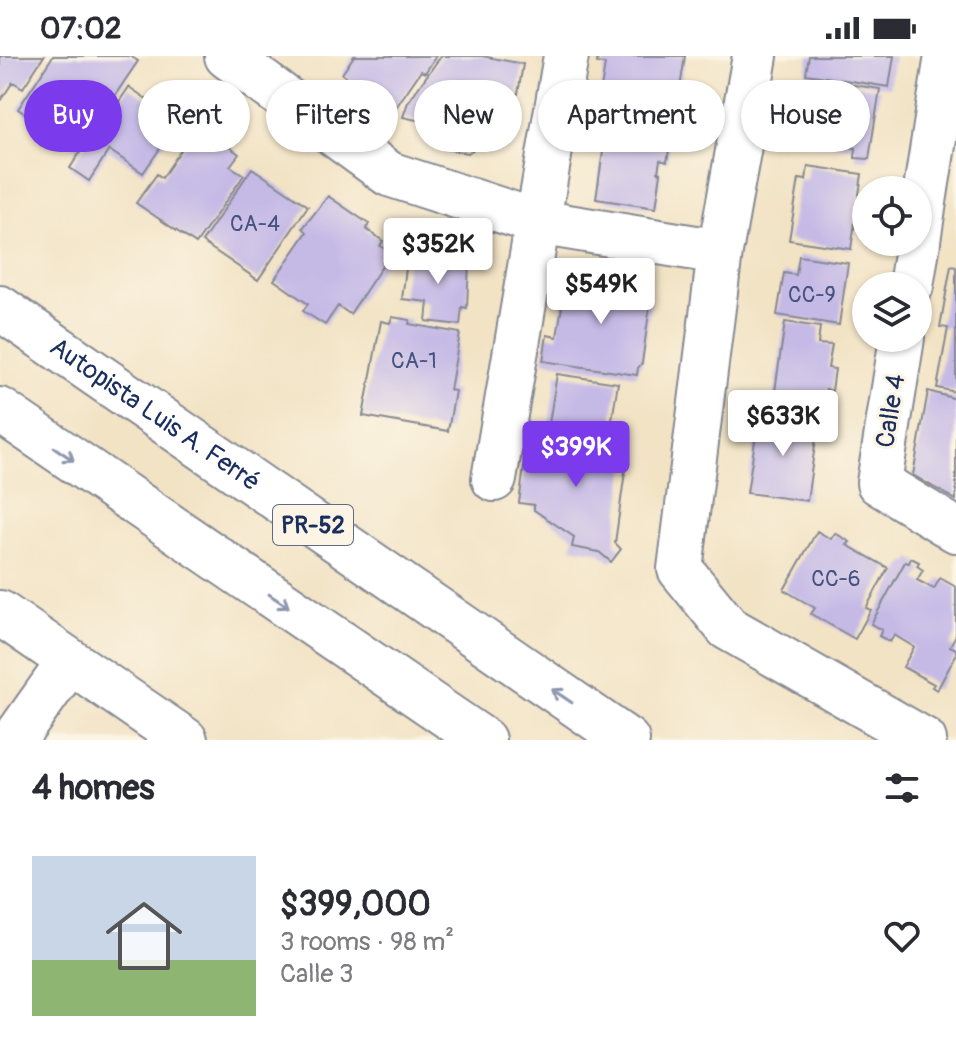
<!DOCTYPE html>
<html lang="en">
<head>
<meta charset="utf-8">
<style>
  body { margin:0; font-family:Pangolin,sans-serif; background:#f2f2f3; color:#2b2b33; height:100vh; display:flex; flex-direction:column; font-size:30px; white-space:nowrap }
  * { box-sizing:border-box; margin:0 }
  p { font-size:26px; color:#7c7c81 }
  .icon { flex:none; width:44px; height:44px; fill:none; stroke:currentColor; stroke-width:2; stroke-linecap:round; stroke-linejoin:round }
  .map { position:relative; height:684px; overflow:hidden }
  .details { display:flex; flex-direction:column; background:#fff; flex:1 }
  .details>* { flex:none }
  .guide { position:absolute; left:24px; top:24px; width:908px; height:72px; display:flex; gap:16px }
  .fabs { position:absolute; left:852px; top:120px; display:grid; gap:16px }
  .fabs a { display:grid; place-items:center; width:80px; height:80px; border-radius:50%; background:#fff; box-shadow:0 2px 6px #0004; font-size:40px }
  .price { position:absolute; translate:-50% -68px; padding:0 18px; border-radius:8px; background:#fff; color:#222; font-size:26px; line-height:52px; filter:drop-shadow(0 2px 4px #0008) }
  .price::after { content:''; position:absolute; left:50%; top:48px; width:24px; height:18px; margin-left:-12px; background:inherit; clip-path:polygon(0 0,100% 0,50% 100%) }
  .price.selected { background:#7c3aed; color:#fff }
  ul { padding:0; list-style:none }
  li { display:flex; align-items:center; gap:24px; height:200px; padding:0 32px }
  li span { display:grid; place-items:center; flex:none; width:224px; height:160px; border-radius:0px; color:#555 }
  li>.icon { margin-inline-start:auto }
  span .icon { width:96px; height:96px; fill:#fffc; stroke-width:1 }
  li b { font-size:34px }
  h2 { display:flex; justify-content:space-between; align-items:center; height:96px; padding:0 32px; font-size:34px }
  .tag { padding:0 28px; border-radius:36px; background:#fff; box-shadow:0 2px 6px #0004; font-size:28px; line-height:72px }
  .tag.selected { background:#7c3aed; color:#fff }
  .status { display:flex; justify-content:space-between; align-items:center; height:56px; padding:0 40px; background:#fff; direction:ltr }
  .status svg { height:22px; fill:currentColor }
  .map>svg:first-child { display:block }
</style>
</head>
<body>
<div class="status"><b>07:02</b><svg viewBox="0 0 49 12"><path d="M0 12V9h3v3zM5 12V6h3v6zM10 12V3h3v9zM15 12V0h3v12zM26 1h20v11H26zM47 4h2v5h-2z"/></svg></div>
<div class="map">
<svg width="956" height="684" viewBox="0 0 956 684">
  <rect width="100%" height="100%" fill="#fcf5e5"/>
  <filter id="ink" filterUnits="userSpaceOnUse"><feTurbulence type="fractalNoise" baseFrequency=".0125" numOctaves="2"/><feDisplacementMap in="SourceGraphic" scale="16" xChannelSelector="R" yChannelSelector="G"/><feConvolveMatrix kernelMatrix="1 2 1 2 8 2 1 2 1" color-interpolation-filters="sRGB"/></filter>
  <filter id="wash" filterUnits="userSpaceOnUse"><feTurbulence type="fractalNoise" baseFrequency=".006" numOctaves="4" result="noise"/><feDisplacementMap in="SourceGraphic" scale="32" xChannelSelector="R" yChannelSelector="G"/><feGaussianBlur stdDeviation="1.8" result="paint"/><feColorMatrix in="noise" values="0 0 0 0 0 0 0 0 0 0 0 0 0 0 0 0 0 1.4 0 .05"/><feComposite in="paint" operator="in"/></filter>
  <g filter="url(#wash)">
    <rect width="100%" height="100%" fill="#f2e3c5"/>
    <g id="blocks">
      <!-- building -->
      <path fill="#c5bae6" d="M0,0H44L23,32L13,26L0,45Z
        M53,0H130L138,5L78,94L18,53Z
        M354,0H436L425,17L421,15L394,54L342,18Z
        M441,0H482L523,8L518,38L506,36L496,90L483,87L468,97L445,93L439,87L437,80L439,69L403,61L408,46Z
        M598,0H685L677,51L600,39L605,8L597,7Z
        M809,0H894L889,31L806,18Z
        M822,24L880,33L869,103L855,102L856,92L821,87L824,66L816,65Z
        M129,31L179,65L143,117L109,94L89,125L70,112L92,78L95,81Z
        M610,48L670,57L667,77H672L667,106L660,104L658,116L661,117L656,152L596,143Z
        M198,69L239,98L230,110L244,119L196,188L136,147L157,118L162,122Z
        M808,110L862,118L851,193L789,184L799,123L806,124Z
        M252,112L308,150L258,224L202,186Z
        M328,140L369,168L366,173L383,185L380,190L391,197L350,258L338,250L325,269L303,255L308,248L274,224L307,176L303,172Z
        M408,197L469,205L467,252L462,251L460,269L426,265L428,246L402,243Z
        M799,200L848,207L839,269L777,259L784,217L796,219Z
        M951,210L956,211V336L937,332L948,272L940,271Z
        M600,214L631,219L628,237L651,242L642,307L638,312L637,319L543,305L547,279L557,281L566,226L597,231Z
        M392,261L410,264L409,268L460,277L450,334L455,335L448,375L363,360L381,265L390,267Z
        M785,266L820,271L818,288L832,289L828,312L835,313L832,335L826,333L823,349L774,342Z
        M557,318L618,327L608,389L547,380Z
        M928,335L956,343V444L913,419Z
        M759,359L818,368L807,445L747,437Z
        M531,380L628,394L615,487L621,493L611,506L599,496L572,491L574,481L534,454V449L519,447L526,397L521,396L523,381Z
        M817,475L831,483L835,477L850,486L847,489L888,512L866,552L871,554L855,583L811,558L815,552L784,534Z
        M911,502L919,506L917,510L923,514L917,524L934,533L940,522L956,531V579L950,590L956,593V599L937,634L932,631L934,628L903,611L914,591L894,579L890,586L879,580L882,574L871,568L905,506L909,507Z"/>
    </g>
  </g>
  <g filter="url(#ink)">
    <use href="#blocks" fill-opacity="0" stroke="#868992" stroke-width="2"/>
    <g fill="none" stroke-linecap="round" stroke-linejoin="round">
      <!-- minor casing -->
      <g stroke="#868992" stroke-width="48">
        <path id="minor" d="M227,0L389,118L537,166L720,196
          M755,0L720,196L680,513L728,572L924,684
          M918,184L947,0
          M911,230L918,186
          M902,282L879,427L956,474
          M494,423L566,0
          M0,557L185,684
          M14,684L70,605"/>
      </g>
      <!-- motorway casing -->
      <g stroke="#868992" stroke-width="48">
        <g id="motorway">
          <path id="s1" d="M0,252L627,684"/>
          <path d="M0,354L483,684"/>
        </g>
      </g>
      <!-- minor -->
      <use href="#minor" stroke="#fff" stroke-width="44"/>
      <!-- motorway -->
      <use href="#motorway" stroke="#fff" stroke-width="44"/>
    </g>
    <!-- one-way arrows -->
    <defs><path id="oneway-shaft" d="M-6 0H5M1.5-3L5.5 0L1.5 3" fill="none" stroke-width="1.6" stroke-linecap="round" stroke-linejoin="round" transform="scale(2)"/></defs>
    <g stroke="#8d97ae">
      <use href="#oneway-shaft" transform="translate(64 398) rotate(34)"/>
      <use href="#oneway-shaft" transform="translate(279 545) rotate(34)"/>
      <use href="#oneway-shaft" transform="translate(562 640) rotate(-146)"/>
    </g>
  </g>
  <g text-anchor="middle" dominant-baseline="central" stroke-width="6" stroke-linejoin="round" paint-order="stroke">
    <!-- number labels -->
    <g font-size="22" fill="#465280">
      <text x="255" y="168">CA-4</text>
      <text x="812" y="239">CC-9</text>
      <text x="414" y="305">CA-1</text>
      <text x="836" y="523">CC-6</text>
    </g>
    <!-- shield labels -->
    <rect fill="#fcf5e5" stroke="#5e6a86" stroke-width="2" x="273" y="449" width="80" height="40" rx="6"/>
    <g font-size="24" font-weight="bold" fill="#1b2f5e">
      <text x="313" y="469">PR-52</text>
    </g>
    <!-- street labels -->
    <g font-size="26" fill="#1b2f5e" stroke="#fcf5e5">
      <text transform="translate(891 355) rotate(-81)">Calle 4</text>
      <text stroke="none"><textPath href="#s1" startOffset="188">Autopista Luis A. Ferré</textPath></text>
    </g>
  </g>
</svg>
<div class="fabs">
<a><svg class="icon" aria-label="locate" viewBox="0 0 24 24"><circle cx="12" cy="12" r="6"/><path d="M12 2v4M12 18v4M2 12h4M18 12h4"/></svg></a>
<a><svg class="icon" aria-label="layers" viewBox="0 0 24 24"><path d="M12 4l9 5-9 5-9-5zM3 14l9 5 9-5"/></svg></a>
</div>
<b class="price" style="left:438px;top:230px">$352K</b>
<b class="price" style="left:601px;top:270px">$549K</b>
<b class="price" style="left:783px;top:402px">$633K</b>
<b class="price selected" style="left:576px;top:433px">$399K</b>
<div class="guide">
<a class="tag selected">Buy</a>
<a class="tag">Rent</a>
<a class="tag">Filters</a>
<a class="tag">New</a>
<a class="tag">Apartment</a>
<a class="tag">House</a>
</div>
</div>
<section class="details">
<h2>4 homes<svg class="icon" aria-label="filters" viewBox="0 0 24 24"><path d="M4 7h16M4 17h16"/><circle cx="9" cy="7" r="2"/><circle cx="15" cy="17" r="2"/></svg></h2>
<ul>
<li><span style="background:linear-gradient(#c9d6e8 65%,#8fb573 0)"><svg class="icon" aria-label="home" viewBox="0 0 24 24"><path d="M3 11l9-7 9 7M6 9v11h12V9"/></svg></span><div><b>$399,000</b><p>3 rooms · 98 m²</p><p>Calle 3</p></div><svg class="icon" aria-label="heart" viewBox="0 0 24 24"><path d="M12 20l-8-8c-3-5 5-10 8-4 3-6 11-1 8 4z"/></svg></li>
</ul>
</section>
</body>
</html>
